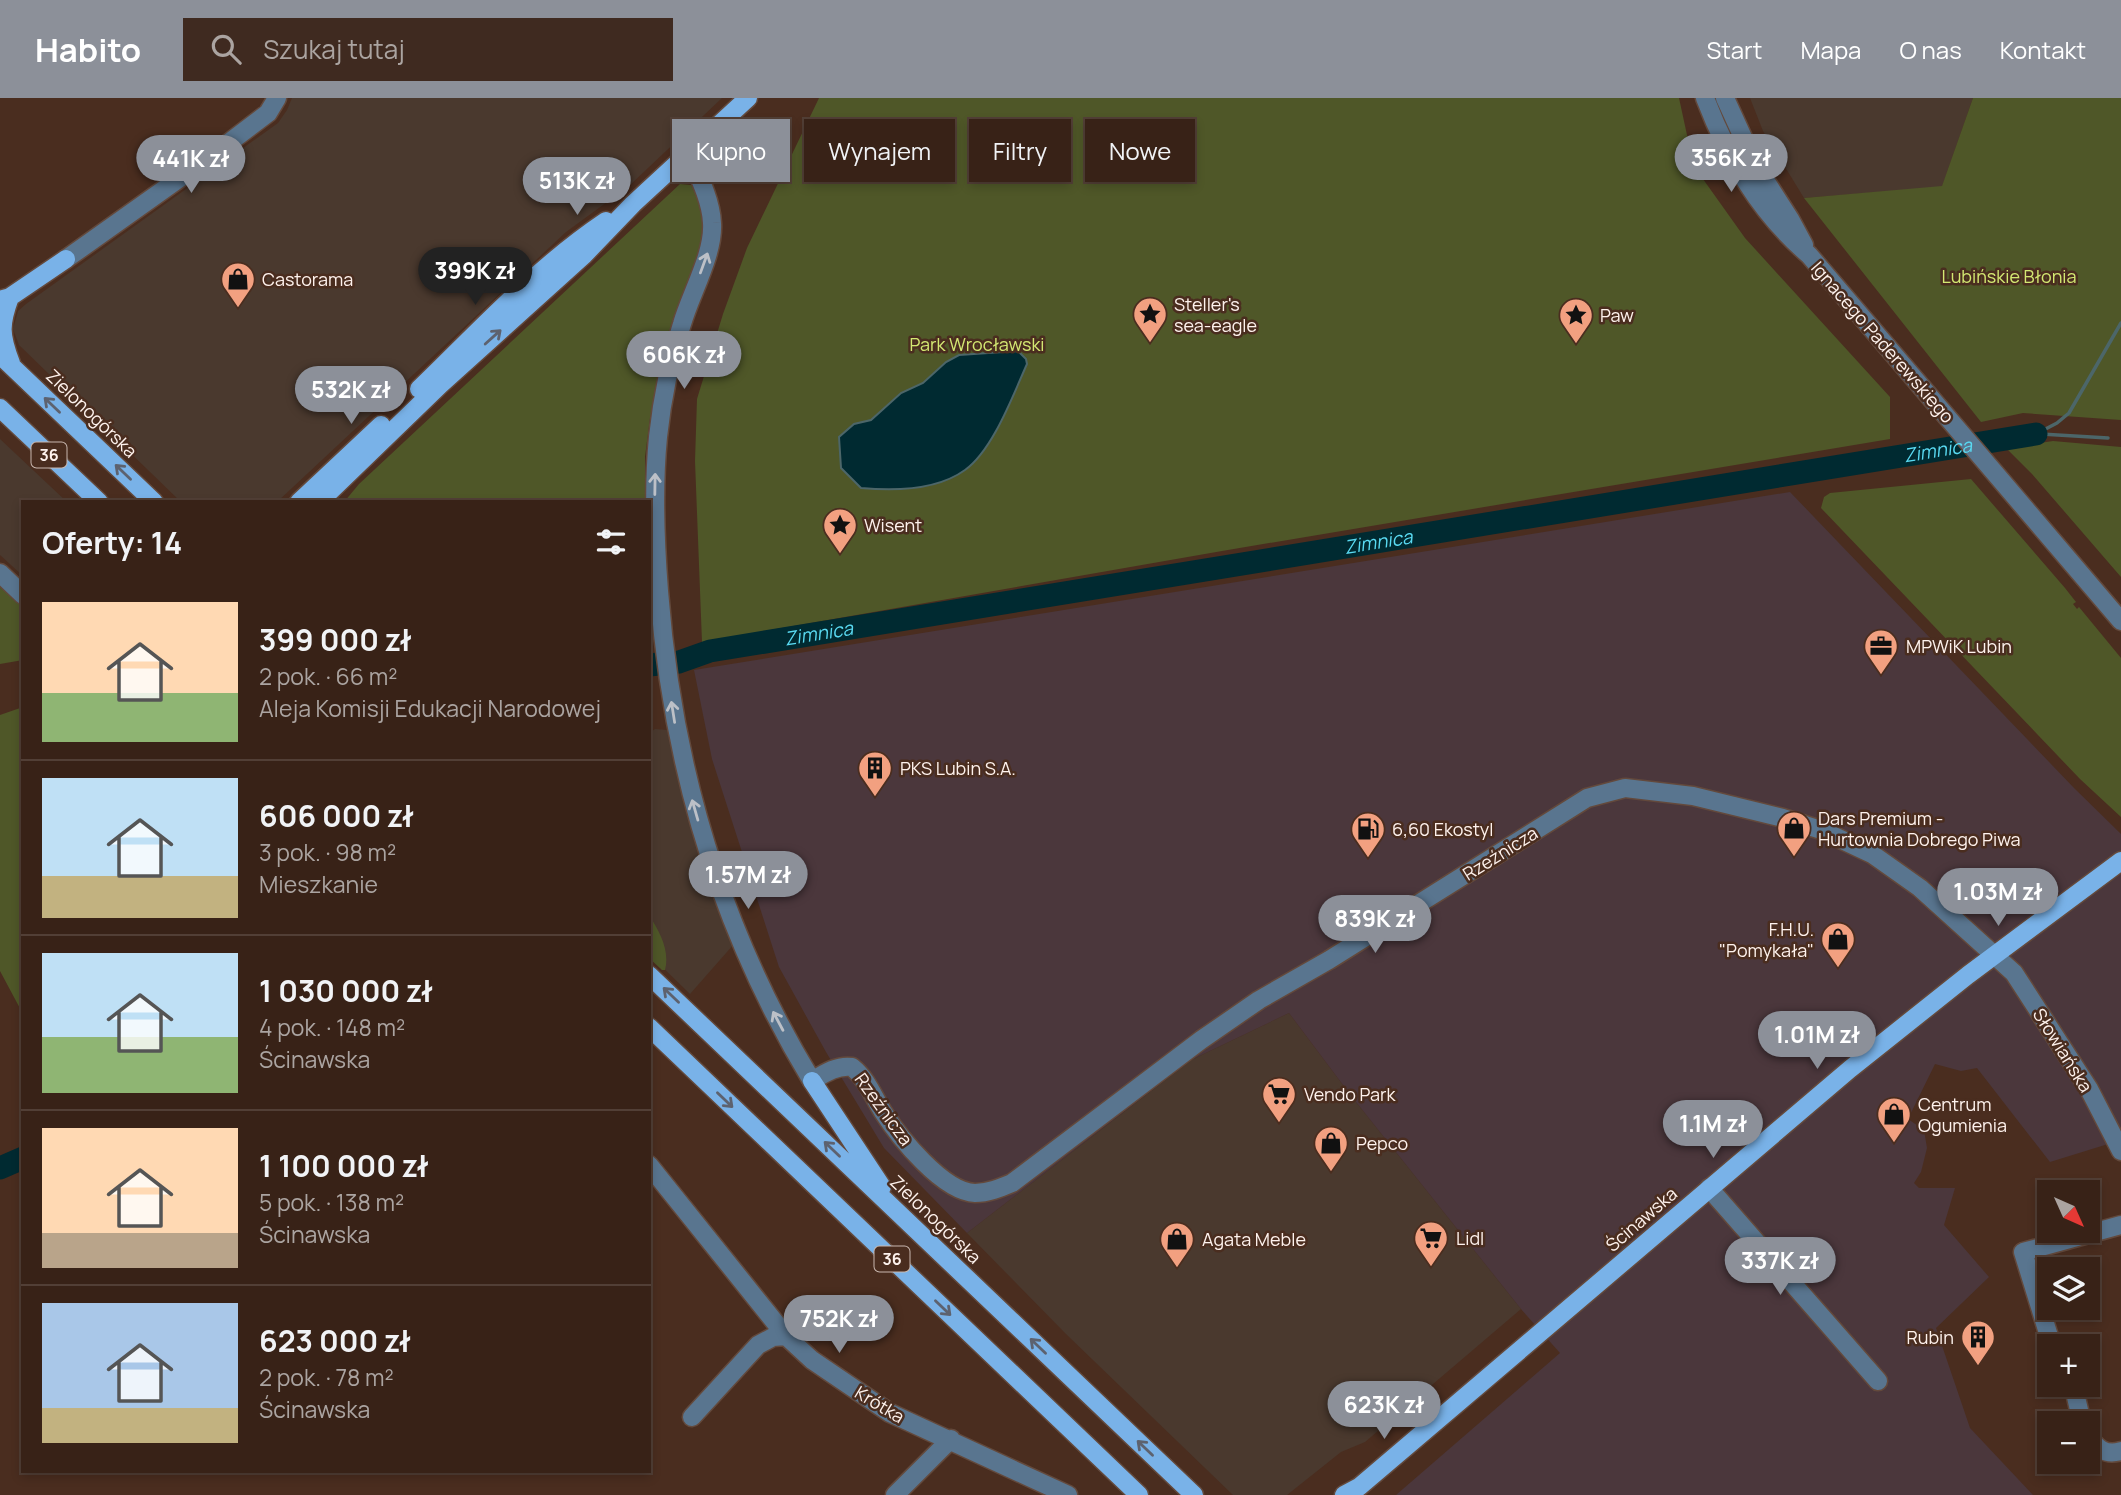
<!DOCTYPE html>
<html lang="pl">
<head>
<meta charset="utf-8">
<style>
  body { margin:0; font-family:Manrope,sans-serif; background:#3f2a20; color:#f1f3f6; height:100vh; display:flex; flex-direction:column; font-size:26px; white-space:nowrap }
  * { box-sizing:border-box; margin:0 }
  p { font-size:23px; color:#aba4a1 }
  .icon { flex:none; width:38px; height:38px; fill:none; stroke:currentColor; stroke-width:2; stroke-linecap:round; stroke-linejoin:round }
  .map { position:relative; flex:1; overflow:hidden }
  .panel { position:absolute; left:21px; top:402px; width:630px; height:973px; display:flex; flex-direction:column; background:#382217; border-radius:0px; box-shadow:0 4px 10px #0003,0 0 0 2px #523f36 }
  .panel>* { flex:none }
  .guide { position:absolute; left:672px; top:21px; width:665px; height:63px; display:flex; gap:14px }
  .needle { width:46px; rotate:135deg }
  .tools { position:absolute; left:2037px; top:1082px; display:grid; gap:14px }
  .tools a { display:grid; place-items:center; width:63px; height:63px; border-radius:0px; background:#382217; box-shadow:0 4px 10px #0003,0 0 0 2px #523f36; font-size:35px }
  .price { position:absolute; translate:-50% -60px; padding:0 16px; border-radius:24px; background:#8c9099; color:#fff; font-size:23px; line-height:46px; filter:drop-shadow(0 2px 4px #0008) }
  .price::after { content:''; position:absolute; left:50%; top:42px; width:21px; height:16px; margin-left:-10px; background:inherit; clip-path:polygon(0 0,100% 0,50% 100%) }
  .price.selected { background:#222; color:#fff }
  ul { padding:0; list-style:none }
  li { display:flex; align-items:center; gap:21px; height:175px; padding:0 21px }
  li+li { border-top:2px solid #523f36 }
  li span { display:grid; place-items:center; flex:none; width:196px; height:140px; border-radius:0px; color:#555 }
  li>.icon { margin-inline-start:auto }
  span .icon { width:84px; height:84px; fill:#fffc; stroke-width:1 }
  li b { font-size:30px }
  h2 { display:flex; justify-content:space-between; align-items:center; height:84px; padding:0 21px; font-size:30px }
  .chip { padding:0 24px; border-radius:0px; background:#382217; box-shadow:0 4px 10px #0003,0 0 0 2px #523f36; font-size:24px; line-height:63px }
  .chip.selected { background:#8c9099; color:#fff }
  header { display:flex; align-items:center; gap:42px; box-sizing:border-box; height:98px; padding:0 35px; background:#8c9099; color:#fff }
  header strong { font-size:33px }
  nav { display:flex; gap:38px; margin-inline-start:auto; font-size:24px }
  .search { width:490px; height:63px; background:#3f2a20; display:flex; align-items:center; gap:18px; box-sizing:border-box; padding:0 24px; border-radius:0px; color:#aba4a1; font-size:26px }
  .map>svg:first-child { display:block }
</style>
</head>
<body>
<header>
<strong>Habito</strong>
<div class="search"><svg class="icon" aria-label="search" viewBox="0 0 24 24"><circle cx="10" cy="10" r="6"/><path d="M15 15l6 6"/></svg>Szukaj tutaj</div>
<nav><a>Start</a><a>Mapa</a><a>O nas</a><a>Kontakt</a></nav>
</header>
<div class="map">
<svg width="2121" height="1397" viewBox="0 0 2121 1397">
  <rect width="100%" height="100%" fill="#4a2d1f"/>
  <!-- commercial -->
  <path fill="#4a392e" d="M292,0H722L629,88L566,134L277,404H181L19,247L13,231L18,213L26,206L278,25L287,12Z
    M1750,0H1973L1942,89L1804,100L1763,33Z
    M0,341L67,404H23V478L0,457Z
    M655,631L667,632L689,722L734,846L690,896L649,856V635Z
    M1289,915L1352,999L1521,1211L1365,1344L1341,1354L1287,1397H1233L1066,1236L967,1135L1191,962Z"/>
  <!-- industrial -->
  <path fill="#4b373c" d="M1790,394L2074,690L2121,736V1042L2050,1064L1977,970L1961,973L1935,966L1908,1021L1924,1032L1927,1050L1921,1074L1914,1085L1919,1090H1955L1944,1127L1989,1179L1936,1230L1970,1330L2033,1397H1396L1560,1255L1521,1211L1352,999L1289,915L1191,962L967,1135L884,1050L826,954L779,869L712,661L694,572Z"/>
  <!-- green -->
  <path fill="#4f5728" d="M819,0H1679L1687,37L1703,81L1745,140L1890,299V341L1222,453L702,544L695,363L697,301L723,216L747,150Z
    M1973,0H2121V322L2023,315L1981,324L1804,100L1942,88Z
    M680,86L691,87L698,95L706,135L650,320L645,359V404H344L359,386Z
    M2053,343L2121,349V479L2032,376L2006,350Z
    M1971,381L2065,490L2076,504L2073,506L2077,511L2079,509L2121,560V719L2080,681L1821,410L1824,399L1830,395Z
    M0,484L23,505V562L0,566Z
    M23,609V916L0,873V617Z
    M649,817C660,834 670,853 665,872H662L649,860Z"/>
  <!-- water -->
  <path fill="#002a31" stroke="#4c6669" stroke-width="2" d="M1018,253L1026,261L1027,266C1013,297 993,352 965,372C936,393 894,393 861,390L841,370L839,339L854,326L871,322L901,295L923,285L946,264L959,257Z"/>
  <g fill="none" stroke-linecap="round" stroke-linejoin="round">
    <!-- stream -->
    <path stroke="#4c6669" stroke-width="3.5" d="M2036,336L2057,325L2069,315L2121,225
      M2041,336L2108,340"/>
    <!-- river -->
    <g stroke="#002a31" stroke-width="23">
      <path id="s1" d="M649,567L679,564L710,553L2036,336"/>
      <path d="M0,1070L23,1060"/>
    </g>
    <!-- minor casing -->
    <g stroke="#63493c" stroke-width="21">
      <path id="minor" d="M1705,0C1728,60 1759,114 1809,157L2121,523
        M1725,0L1756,68L1790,121L1804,147
        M688,55C698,77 711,101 712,125C714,156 691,195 682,226C670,262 662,301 658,339C653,390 655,442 659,493C672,667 721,833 812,983C825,975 837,967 852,969C867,981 873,998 883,1014C899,1039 943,1094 975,1095C988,1095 1000,1090 1012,1085L1201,942L1259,902L1329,862L1587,700L1625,690L1693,698L1783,720L1821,732L1872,756L1920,790L2014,875L2089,991L2121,1053
        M66,161L218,53L268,15L277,0
        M0,475L23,497
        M649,1067L786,1238L812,1262L890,1315L1068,1397
        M1709,1090L1878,1283
        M2052,1248L2023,1154L2121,1127
        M2073,1286L2082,1325
        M692,1319L758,1247L773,1239L786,1238
        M2088,1337C2096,1350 2105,1358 2121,1353
        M895,1397L951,1341"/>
    </g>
    <!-- major casing -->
    <g stroke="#63493c" stroke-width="21">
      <path id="major" d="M10,199C0,226 0,237 11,265
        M0,202L10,199L66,161
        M0,257L154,404
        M419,291C479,233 536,170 606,123
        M0,310L99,404
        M299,404L381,327
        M319,404L441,286L584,157L633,106L748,0
        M649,877L1194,1397
        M649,929L1139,1397
        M812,983L882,1089
        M1344,1397L1359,1389L1850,971L1968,877L2121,763"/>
    </g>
    <!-- minor -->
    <use href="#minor" stroke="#59758f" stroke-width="18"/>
    <!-- major -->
    <use href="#major" stroke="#79b2e8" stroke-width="18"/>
  </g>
  <!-- one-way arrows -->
  <defs><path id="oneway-shaft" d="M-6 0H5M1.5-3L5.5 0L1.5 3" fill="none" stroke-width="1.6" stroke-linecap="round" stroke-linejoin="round" transform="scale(1.75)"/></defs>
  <g stroke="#bcc0c7">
    <use href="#oneway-shaft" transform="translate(704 165) rotate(-70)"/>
    <use href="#oneway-shaft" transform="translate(655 386) rotate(-89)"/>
    <use href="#oneway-shaft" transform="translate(673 614) rotate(-99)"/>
    <use href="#oneway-shaft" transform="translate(695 712) rotate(-106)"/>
    <use href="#oneway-shaft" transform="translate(778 923) rotate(-118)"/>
  </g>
  <g stroke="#5d626f">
    <use href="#oneway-shaft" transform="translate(493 239) rotate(-42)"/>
    <use href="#oneway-shaft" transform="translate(52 307) rotate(-136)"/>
    <use href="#oneway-shaft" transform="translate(123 374) rotate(-136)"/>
    <use href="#oneway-shaft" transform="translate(671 897) rotate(-136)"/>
    <use href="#oneway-shaft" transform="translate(725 1002) rotate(44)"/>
    <use href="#oneway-shaft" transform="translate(832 1051) rotate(-136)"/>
    <use href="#oneway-shaft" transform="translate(943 1210) rotate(44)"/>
    <use href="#oneway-shaft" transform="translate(1038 1248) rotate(-136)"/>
    <use href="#oneway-shaft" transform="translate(1145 1350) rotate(-136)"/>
  </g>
  <!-- icons -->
  <defs>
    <g id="shop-pin" transform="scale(1.75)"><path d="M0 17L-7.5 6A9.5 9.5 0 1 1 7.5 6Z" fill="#f2a080" stroke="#4a2d1f"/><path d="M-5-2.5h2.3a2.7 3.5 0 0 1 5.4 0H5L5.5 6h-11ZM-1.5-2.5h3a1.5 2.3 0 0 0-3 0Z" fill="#111"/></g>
    <g id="sight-pin" transform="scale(1.75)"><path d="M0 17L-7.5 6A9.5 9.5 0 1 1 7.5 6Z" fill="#f2a080" stroke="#4a2d1f"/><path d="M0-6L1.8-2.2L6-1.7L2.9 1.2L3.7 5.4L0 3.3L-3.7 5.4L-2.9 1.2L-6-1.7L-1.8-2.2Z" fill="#111"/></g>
    <g id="office-pin" transform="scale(1.75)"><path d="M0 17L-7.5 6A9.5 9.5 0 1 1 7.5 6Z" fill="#f2a080" stroke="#4a2d1f"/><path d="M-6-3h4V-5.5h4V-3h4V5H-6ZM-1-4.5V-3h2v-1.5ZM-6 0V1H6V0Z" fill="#111"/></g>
    <g id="building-pin" transform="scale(1.75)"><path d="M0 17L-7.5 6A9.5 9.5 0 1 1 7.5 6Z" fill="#f2a080" stroke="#4a2d1f"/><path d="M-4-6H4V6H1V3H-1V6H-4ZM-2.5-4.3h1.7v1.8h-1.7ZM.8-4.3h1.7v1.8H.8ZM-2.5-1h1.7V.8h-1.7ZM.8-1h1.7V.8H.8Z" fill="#111"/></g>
    <g id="fuel-pin" transform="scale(1.75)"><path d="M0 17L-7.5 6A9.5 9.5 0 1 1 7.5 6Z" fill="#f2a080" stroke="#4a2d1f"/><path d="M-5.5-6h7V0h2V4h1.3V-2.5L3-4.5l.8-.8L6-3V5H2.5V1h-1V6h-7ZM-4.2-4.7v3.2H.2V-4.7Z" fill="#111"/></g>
    <g id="supermarket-pin" transform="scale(1.75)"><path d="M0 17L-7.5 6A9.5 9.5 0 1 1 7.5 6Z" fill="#f2a080" stroke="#4a2d1f"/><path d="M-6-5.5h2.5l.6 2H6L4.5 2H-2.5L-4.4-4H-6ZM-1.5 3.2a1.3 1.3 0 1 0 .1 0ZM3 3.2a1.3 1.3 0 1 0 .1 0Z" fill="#111"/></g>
  </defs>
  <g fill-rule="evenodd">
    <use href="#shop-pin" x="238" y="181"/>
    <use href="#sight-pin" x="1150" y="216"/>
    <use href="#sight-pin" x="1576" y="217"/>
    <use href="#sight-pin" x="840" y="427"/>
    <use href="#office-pin" x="1881" y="548"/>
    <use href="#building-pin" x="875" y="670"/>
    <use href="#shop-pin" x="1794" y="730"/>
    <use href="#fuel-pin" x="1368" y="731"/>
    <use href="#shop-pin" x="1838" y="841"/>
    <use href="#supermarket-pin" x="1279" y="996"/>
    <use href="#shop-pin" x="1894" y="1016"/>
    <use href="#shop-pin" x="1331" y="1045"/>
    <use href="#supermarket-pin" x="1431" y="1140"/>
    <use href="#shop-pin" x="1177" y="1141"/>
    <use href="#building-pin" x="1978" y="1239"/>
  </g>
  <g text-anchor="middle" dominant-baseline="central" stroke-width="5" stroke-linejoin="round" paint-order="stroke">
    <!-- shield labels -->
    <g fill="#4a2d1f" stroke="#c8b7af" stroke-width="2">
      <rect x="31.5" y="344.5" width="35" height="25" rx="5"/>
      <rect x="874.5" y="1148.5" width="35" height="25" rx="5"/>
    </g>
    <g font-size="16" font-weight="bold" fill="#fef2ed">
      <text x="49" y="357">36</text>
      <text x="892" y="1161">36</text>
    </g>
    <!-- park labels -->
    <g font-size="18" fill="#d3e872" stroke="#4a2d1f">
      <text x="2009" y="178">Lubińskie Błonia</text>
      <text x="977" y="246">Park Wrocławski</text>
    </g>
    <!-- poi labels -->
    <g font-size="18" fill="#fef2ed" stroke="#4a2d1f" text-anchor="start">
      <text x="262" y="181">Castorama</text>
      <text x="1174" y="206">Steller's<tspan x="1174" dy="21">sea-eagle</tspan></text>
      <text x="1600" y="217">Paw</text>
      <text x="864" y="427">Wisent</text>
      <text x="1906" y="548">MPWiK Lubin</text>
      <text x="900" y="670">PKS Lubin S.A.</text>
      <text x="1818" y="720">Dars Premium -<tspan x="1818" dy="21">Hurtownia Dobrego Piwa</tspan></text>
      <text x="1392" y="731">6,60 Ekostyl</text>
      <text x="1814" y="831" text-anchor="end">F.H.U.<tspan x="1814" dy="21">"Pomykała"</tspan></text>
      <text x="1304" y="996">Vendo Park</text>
      <text x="1918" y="1006">Centrum<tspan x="1918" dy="21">Ogumienia</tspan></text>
      <text x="1356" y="1045">Pepco</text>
      <text x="1456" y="1140">Lidl</text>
      <text x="1202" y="1141">Agata Meble</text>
      <text x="1954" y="1239" text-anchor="end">Rubin</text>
    </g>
    <!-- street labels -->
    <g font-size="18" fill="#fef2ed" stroke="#4a2d1f">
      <text transform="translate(1883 244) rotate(49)">Ignacego Paderewskiego</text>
      <text transform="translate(92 315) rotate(44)">Zielonogórska</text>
      <text transform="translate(1500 755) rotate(-32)">Rzeźnicza</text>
      <text transform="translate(2063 952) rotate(58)">Słowiańska</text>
      <text transform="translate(884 1011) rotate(54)">Rzeźnicza</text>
      <text transform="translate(936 1121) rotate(44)">Zielonogórska</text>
      <text transform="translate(1641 1121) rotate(-41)">Ścinawska</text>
      <text transform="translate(880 1306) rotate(31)">Krótka</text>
    </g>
    <!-- water labels -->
    <g font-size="19" font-style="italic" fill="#59daf2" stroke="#4a2d1f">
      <text stroke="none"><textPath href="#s1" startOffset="1307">Zimnica</textPath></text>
      <text stroke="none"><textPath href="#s1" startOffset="740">Zimnica</textPath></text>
      <text stroke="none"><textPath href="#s1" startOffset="173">Zimnica</textPath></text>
    </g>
  </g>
</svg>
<div class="tools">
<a><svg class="needle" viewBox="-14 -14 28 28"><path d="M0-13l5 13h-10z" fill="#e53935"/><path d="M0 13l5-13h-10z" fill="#aba4a1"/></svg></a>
<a><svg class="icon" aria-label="layers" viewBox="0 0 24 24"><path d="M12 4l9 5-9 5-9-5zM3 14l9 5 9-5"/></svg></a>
<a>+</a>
<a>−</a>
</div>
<b class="price" style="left:1731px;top:96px">356K zł</b>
<b class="price" style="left:191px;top:97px">441K zł</b>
<b class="price" style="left:577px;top:119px">513K zł</b>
<b class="price selected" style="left:475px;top:209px">399K zł</b>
<b class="price" style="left:684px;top:293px">606K zł</b>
<b class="price" style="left:351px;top:328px">532K zł</b>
<b class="price" style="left:748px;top:813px">1.57M zł</b>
<b class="price" style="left:1998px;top:830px">1.03M zł</b>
<b class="price" style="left:1375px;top:857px">839K zł</b>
<b class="price" style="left:1817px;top:973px">1.01M zł</b>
<b class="price" style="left:1713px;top:1062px">1.1M zł</b>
<b class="price" style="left:1780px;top:1199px">337K zł</b>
<b class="price" style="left:839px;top:1257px">752K zł</b>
<b class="price" style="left:1384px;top:1343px">623K zł</b>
<div class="guide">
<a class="chip selected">Kupno</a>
<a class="chip">Wynajem</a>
<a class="chip">Filtry</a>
<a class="chip">Nowe</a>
</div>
<section class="panel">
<h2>Oferty: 14<svg class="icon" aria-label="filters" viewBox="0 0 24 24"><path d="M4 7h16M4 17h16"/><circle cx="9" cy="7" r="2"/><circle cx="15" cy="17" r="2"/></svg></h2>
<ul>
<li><span style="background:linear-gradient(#ffd9b3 65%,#8fb573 0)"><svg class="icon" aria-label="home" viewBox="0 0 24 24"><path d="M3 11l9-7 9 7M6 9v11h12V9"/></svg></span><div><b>399 000 zł</b><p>2 pok. · 66 m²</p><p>Aleja Komisji Edukacji Narodowej</p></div></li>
<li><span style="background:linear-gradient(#bfe0f5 70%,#c2b280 0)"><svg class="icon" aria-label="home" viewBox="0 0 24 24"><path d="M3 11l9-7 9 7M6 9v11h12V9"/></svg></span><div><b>606 000 zł</b><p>3 pok. · 98 m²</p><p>Mieszkanie</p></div></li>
<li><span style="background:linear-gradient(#bfe0f5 60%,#8fb573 0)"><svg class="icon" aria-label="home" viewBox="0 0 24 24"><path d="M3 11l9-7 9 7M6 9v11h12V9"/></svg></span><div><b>1 030 000 zł</b><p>4 pok. · 148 m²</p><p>Ścinawska</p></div></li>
<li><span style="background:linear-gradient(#ffd9b3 75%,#b9a48a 0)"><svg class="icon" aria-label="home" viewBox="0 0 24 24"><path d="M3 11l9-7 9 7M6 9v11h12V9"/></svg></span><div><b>1 100 000 zł</b><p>5 pok. · 138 m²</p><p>Ścinawska</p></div></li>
<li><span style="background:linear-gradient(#a9c7e8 75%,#c2b280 0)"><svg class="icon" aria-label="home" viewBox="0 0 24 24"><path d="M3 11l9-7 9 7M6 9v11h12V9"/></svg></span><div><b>623 000 zł</b><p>2 pok. · 78 m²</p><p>Ścinawska</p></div></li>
</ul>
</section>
</div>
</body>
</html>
